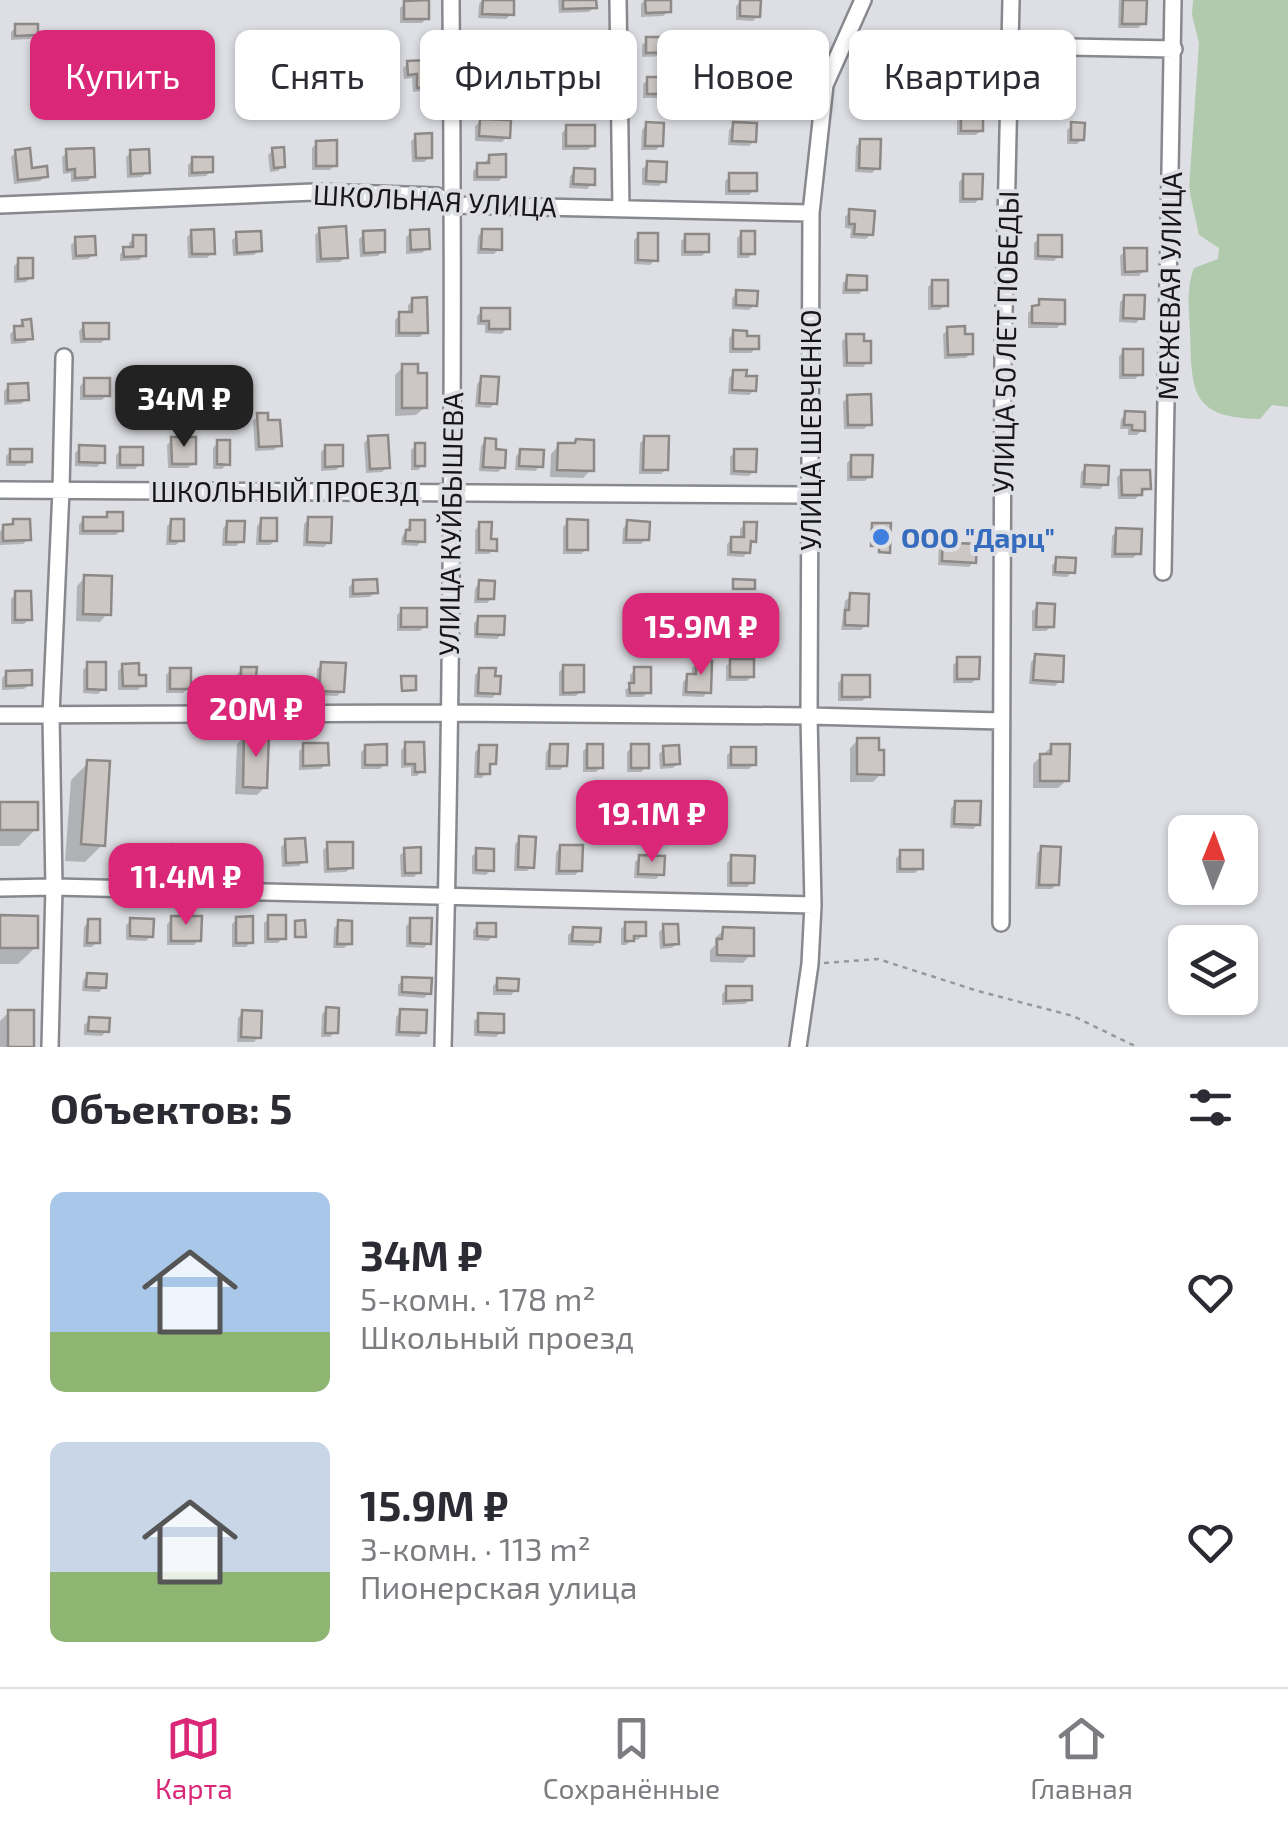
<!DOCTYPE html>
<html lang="ru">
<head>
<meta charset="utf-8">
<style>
  body { margin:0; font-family:"Exo 2",sans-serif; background:#f2f2f3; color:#2b2b33; height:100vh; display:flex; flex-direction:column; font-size:38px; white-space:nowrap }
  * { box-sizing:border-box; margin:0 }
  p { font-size:32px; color:#7c7c81 }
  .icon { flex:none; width:55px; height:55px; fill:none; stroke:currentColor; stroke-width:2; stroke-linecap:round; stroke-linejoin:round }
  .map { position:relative; height:1047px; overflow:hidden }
  .sheet { display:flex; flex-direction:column; background:#fff; flex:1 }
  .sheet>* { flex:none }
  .top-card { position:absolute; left:30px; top:30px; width:1230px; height:90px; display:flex; gap:20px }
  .needle { width:65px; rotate:1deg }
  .tools { position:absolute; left:1168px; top:815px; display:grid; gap:20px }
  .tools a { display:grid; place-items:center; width:90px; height:90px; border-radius:15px; background:#fff; box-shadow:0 2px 8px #0004; font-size:50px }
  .price { position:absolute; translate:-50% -85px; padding:0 22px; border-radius:20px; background:#db2777; color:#fff; font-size:32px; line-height:65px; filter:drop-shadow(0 2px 5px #0008) }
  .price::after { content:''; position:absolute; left:50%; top:60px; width:30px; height:22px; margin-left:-15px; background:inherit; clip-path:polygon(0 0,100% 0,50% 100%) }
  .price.current { background:#222; color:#fff }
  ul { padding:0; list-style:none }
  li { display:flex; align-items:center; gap:30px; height:250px; padding:0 50px }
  li span { display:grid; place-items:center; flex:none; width:280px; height:200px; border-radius:15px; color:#555 }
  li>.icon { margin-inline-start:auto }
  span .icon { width:120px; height:120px; fill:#fffc; stroke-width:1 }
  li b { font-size:42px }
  h2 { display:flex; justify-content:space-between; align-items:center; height:120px; padding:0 50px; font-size:42px }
  .tag { padding:0 35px; border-radius:15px; background:#fff; box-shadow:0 2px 8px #0004; font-size:35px; line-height:90px }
  .tag.current { background:#db2777; color:#fff }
  .dock { display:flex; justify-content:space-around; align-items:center; height:140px; border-top:2px solid #e1e1e2; background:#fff; font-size:28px; color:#7c7c81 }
  .dock a { display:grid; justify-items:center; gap:5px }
  .dock .current { color:#db2777 }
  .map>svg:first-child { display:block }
</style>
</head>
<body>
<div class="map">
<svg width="1288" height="1047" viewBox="0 0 1288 1047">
  <rect width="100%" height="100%" fill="#dedfe4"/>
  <!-- green -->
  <path fill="#b1c9ad" d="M1193,0H1288V407L1272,405L1260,419C1189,418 1192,390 1190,331C1189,309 1186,289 1194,268L1218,259L1219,248L1199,235L1189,189L1199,43L1192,15Z"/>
  <!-- shadow -->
  <path fill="#0003" d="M482,0H512L511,14L506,19L478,18L479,4Z
    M558,0H594V7L589,12L559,13Z
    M645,0H668V11L663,16L641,17V4Z
    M1119,0H1144V23L1138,28H1118Z
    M741,1L758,16L753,21L736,20V6Z
    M405,3L427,18L422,23H400V8Z
    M16,27L35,34L30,39L11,40V32Z
    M647,40L670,51L665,56L642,57V45Z
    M485,44L502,56L497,61L479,60L480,49Z
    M740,46L758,59L753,64L735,63V51Z
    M569,48L593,68L588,73H571V70H565L564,54Z
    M957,60L970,91L965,96H952V65Z
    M409,63L428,86L422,91L413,92L412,78L404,79L403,68Z
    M648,79L665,93L660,98H643V84Z
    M736,85L757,96L751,101H731V90Z
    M483,86L501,100L496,105L477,103L478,91Z
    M570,93L594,105L589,110H566L565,98Z
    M962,115L981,130L976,135H957V121Z
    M481,121L507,137L502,142L475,141V126Z
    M647,124L661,145L656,150H641L642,130Z
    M734,125L754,141L749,146L728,145L729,130Z
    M1072,125L1082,139L1077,144H1067V130Z
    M567,127L593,145L588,150H562V133Z
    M417,136L430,157L424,162H412L411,141Z
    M861,141L877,168L872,173L855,172L856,146Z
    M317,143L335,165L330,170H312V148Z
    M273,150L283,166L278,171L270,172L268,155Z
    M16,152L30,171L45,176L40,181L14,184L11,157Z
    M67,152L93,176L88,181L71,182V173L63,174L62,157Z
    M131,152L147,172L142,177L127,178L126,157Z
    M490,157L504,176L499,181H473V171L478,166H485V162Z
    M193,160L211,171L206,176L188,177V165Z
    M648,164L664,181L659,186L642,185V169Z
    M575,171L592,184L587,189L569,188L570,176Z
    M730,176L754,190L749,195H725V181Z
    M964,176L980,198L975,203H959V182Z
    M850,212L871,234L866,239L850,238L851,229L845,228V217Z
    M320,230L345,257L340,262L316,263L315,235Z
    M483,231L499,249L494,254H477L478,236Z
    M192,232L212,253L207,258H188L187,237Z
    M411,232L427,248L422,253L406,254V237Z
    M742,233L753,253L748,258H737V238Z
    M364,234L383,251L378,256L360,257L359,239Z
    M237,235L259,250L254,255L233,256L232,240Z
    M639,235L655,260L650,265L634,264V240Z
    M686,236L707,251L702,256H681V241Z
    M134,238L144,255L139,260L120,261V254L125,249H129V243Z
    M1039,238L1059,256L1054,261L1034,260V243Z
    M76,240L94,254L88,259L72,260L71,245Z
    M1125,251L1144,270L1139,276H1121L1120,256Z
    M19,261L31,277L26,282L14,283V266Z
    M848,278L864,289L859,294H842L843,283Z
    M933,282L945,305L940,310H928V287Z
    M737,293L755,305L749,310L732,309V298Z
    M1125,297L1141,318L1136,323L1119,322L1120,302Z
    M413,300L425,332L420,337H395V320L400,314H408V305Z
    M1040,302L1062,323L1057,328H1028V313Z
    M482,310L507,328L502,334L485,333V325H477V316Z
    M23,322L30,338L25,343L11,344L10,334Z
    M84,325L106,338L101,343H80L79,331Z
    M949,329L963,336L971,353L966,358L944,359L943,334Z
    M734,333L756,348L751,353H729V338Z
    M848,336L868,362L863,367H843L842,341Z
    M1124,351L1140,374L1135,379H1119V356Z
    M403,367L425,407L416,415L395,416V375Z
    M734,373L754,390L749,395L728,394L729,378Z
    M482,378L495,403L490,408L475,407L477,384Z
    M85,381L107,395L102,400H80V386Z
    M9,386L27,399L21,404L4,405V391Z
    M848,397L869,424L864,429H844L843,402Z
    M1126,414L1142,430L1137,435H1128V429H1120L1121,419Z
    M258,416L266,423L279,445L274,450L255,451L253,421Z
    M369,438L387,467L382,472L366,473L364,443Z
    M645,438L666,469L661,474H639L640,443Z
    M172,440L193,463L188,468H168L167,445Z
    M486,441L503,467L498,472L479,471L481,446Z
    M218,442L227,464L222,469H213V448Z
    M416,445L423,465L418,470H411V450Z
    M559,445L591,470L583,478L550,477L551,454Z
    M326,447L341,465L336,470L321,471V452Z
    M80,448L102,462L97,467L75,466V453Z
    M121,450L140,464L135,469H116V455Z
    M11,451L30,461L25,466H6V456Z
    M521,451L540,466L535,471L515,470L516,456Z
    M735,452L754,471L749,476L730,475V457Z
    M852,458L870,476L865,481H847V463Z
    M1086,467L1105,484L1100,489L1080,488L1081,472Z
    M1123,472L1148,488L1135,499H1118L1117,477Z
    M108,514L121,530L116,535H79V524L84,519H103Z
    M309,519L329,542L324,547L303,546L304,524Z
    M172,521L181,540L176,545H166L167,526Z
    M262,521L275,540L270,545H256L257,526Z
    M14,522L28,539L23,544L0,545V531Z
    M411,522L422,541L417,546L401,545L402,537Z
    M568,522L586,549L581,554H563V527Z
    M228,523L241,541L236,546H222L223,528Z
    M628,523L646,539L641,544H622L623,528Z
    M480,524L494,549L489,554H475V530Z
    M745,524L754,541L748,546V552L743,557L727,556V544L732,539L740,540V529Z
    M1117,531L1138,553L1133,558H1111L1112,536Z
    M944,535L974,562L969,567L938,565L939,540Z
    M1057,560L1072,572L1067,577L1052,576V565Z
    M85,577L108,613L100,622L76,621L77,586Z
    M354,582L375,592L370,597L349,598V587Z
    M480,583L492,598L487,603H474L475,588Z
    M16,594L29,619L24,624H11V599Z
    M851,596L866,625L861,630H841L845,601Z
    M1038,606L1052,626L1046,631H1032V611Z
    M402,610L425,626L420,631H397V615Z
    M479,618L502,634L497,639L474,638V623Z
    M731,620L751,626L746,631L726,632V625Z
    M1036,657L1060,681L1055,686L1029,684L1031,662Z
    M958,660L977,678L972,683H953V665Z
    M731,661L752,676L747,681H726V666Z
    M697,663L708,692L703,697L682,696L683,682L688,677H692V668Z
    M322,664L342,691L337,696L316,695L317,669Z
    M88,665L103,689L98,694L83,693V670Z
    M123,666L143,685L138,690H118V671Z
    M564,667L581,691L576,696H559V672Z
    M242,669L266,690L261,695H237V674Z
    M171,670L188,688L183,693H166V675Z
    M480,670L497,693L492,698L474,697L475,675Z
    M635,670L648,692L643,697H626L625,690L630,686V675Z
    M7,673L30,684L24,689L2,690V678Z
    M843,678L868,696L862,701H838V683Z
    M245,736L265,787L257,795L235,794L237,744Z
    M858,740L881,774L873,782H850V748Z
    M406,745L422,771L417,776H411V767L401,768V750Z
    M304,746L326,764L321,769L299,770V751Z
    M551,746L565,765L560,770H545L546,752Z
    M588,746L601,767L596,772H583V751Z
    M1052,746L1067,780L1058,788H1033V764Z
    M366,747L385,764L380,769H361V752Z
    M480,747L494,763L482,778H474L475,752Z
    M632,747L646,767L641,772H627V752Z
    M664,749L678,763L673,768L660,769L659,754Z
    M732,750L754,764L749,769H727V755Z
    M88,763L102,845L85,862L65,861L71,780Z
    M956,803L978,824L973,829L950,828L951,808Z
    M0,804L36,829L19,846H0Z
    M520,839L532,866L527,871H514L515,844Z
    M286,842L304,861L299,866L282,867L281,847Z
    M328,845L351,867L346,872L324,873L323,850Z
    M161,847L170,866L165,871H156V852Z
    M561,847L580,870L575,875H555L556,852Z
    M1042,848L1057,884L1052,889H1035L1037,853Z
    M406,850L419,872L414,877H401L400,855Z
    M477,851L491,870L486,875L472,874V856Z
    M902,853L920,868L915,873H896V858Z
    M640,857L661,874L656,879L634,878L635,862Z
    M732,858L752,882L747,887H727V863Z
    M0,918L36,947L18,964H0Z
    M269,918L283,938L278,943H264V923Z
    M172,919L199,940L194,945H167V924Z
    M237,919L251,942L246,947H232V924Z
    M131,920L151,936L146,941L126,940V925Z
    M89,921L97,942L92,947H83L84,927Z
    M411,921L429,942L424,948L406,947V926Z
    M339,923L350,943L344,948H333L334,928Z
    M626,924L643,935L638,940H632L626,945H621V929Z
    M478,925L493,936L488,941L473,940V930Z
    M664,927L677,943L672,948L660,949L659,932Z
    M574,930L598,941L593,946L568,945V935Z
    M724,930L751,954L743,963L710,962V950L715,945V938Z
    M88,975L104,987L99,992L82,991L83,980Z
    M403,980L429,993L424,998L398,996V985Z
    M498,981L516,990L511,995H493V986Z
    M727,989L750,999L745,1004L722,1005V994Z
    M327,1009L335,1032L330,1037H321L322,1014Z
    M9,1012L31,1047H0V1021Z
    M401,1012L424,1032L419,1037L395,1036L396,1017Z
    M243,1013L259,1037L254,1042H237L238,1018Z
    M479,1016L501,1032L496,1037L474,1036V1021Z
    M90,1020L107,1030L102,1036L84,1035V1025Z"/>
  <!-- building -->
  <path fill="#ccc7c4" stroke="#8d8986" stroke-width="2.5" d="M429,0V19H404V1Z
    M483,0H514V15L482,14Z
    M563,0H596L597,8L563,9Z
    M645,0H671V12L646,13Z
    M740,0H761L760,17L740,16Z
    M1123,0H1147L1146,24H1122Z
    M15,24H38V35L15,36Z
    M646,37H672V52L646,53Z
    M484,41L505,42V57L483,56Z
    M740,44H761L760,60L739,59Z
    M594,45L596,69H576L575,66H569L568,46Z
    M312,48H325V62H312Z
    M956,57H973V92H956Z
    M429,60L430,87L417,88V74L408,75L407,61Z
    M647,77H668L667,94H647Z
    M735,82H759V97H735Z
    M482,83L505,85L504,101L481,99Z
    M569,90H596V106H570Z
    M961,113H983V131H961Z
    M480,119L511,120L510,138L479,136Z
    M646,122L664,123L663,146H645Z
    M733,122L757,123L756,142L732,141Z
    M1071,122L1085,123L1084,140H1071Z
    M566,125H595V146H566Z
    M432,133V158H416L415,134Z
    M860,139H881L880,169L859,168Z
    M337,140V166H316V141Z
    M284,147L285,167L274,168L272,148Z
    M30,148L32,168L47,166L48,177L18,180L15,150Z
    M94,148L95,177L75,178V169L67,170L66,149Z
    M149,149L150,173L131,174L130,150Z
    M506,154V177H477V163H489V155Z
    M192,157H213V172L192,173Z
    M647,161L667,162L666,182L646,181Z
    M574,168L595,169V185L573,184Z
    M729,173H757V191H729Z
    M963,174H983L982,199H963Z
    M849,209L875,211L873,235L854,234L855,224H849Z
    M346,226L348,258L321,259L319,228Z
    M214,229L215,254H192L191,230Z
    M429,229L430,249L411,250L410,230Z
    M482,229H502V250L481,249Z
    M385,230V252L364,253L363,231Z
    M261,231L262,251L237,253L236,232Z
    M741,231H755V254H741Z
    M638,233H658V261L638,260Z
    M685,234H709V252H685Z
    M133,235H146V256L124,257L123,247H133Z
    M1038,235H1062V257L1038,256Z
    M95,236L96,255L76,256L75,237Z
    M1124,248H1147V271L1125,272Z
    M18,258H33V278L18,279Z
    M847,275L867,276V290H846Z
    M932,280H948V306H932Z
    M736,290L758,291L757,306L736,305Z
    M1124,295H1145L1144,319L1123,318Z
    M427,297L428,333H399V312H412V298Z
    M1039,299L1065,300V324L1032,323V306L1039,305Z
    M481,308H510V329H489V321H481Z
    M31,319L33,339L15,340L14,326H23L22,320Z
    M83,323H109V339H84Z
    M965,326V334H973V354L948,355L947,327Z
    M733,330L747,331V336H759V349H733Z
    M846,334H864V341H871V363H847Z
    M1123,349H1143V375H1123Z
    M402,364H418V373H427V408H402Z
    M733,370H747L746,376H757L756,391L732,390Z
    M481,376L499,377L497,404L479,403Z
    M84,378H110V396H84Z
    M28,383L29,400L8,401V384Z
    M871,394L872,425H848L847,395Z
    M1125,411L1145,412V431L1132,430V425H1124Z
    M257,413H268V420H280L282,446L259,447Z
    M388,435L390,468L370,469L368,436Z
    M644,436H669L668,470H643Z
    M171,437H196V464H172Z
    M485,438L496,439V449L506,450L505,468L483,467Z
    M576,439L594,440V471L557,470L558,443H575Z
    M217,440H230V465L217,464Z
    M415,443H425V466H415Z
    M79,445L105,446V463L79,462Z
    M325,445H343V466L325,467Z
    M120,447H143V465H120Z
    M10,449H32V462H10Z
    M520,449L544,450L543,467L519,466Z
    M734,449H757L756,472L734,471Z
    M851,455H873L872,477H851Z
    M1085,465L1109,466L1108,485L1084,484Z
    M1121,470H1150L1151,489H1142V495H1122Z
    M107,512H123V531H83V517H107Z
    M308,517H332L331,543L307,542Z
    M261,518H277V541H260Z
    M13,519H30L31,540L3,541V525L13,524Z
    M171,519H184V541H170Z
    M567,519L588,520V550H567Z
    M410,520H425V542L405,541L406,530H410Z
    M627,520L650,522L649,540H626Z
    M227,521H245L244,542H226Z
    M479,522H492L491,539H497V551L479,550Z
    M744,522H757L756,542L751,541L750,553L731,552V537H744Z
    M872,523H891L890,553L879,552V546H871Z
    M1116,528L1142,529L1141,554H1115Z
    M943,533H959L958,543L977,544L976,563L942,561Z
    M1056,557L1076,558L1075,573L1055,572Z
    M84,575L112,576L111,615L83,614Z
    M377,579L378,593L353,594V580Z
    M733,579L755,580V589H733Z
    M479,580L495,581L494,599H478Z
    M15,591H31L32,620H15Z
    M850,593L869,594L868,626L845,625V610H849Z
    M1037,603L1055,604L1054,627H1036Z
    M401,608H427V627H401Z
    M478,616H505L504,635L477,634Z
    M754,617V627L731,628L730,618Z
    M1035,654L1064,656L1063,682L1033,680Z
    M957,657H980L979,679H957Z
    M730,659H754V677H730Z
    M696,661H712L711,693L686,692L687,674H696Z
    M87,662H106V690L87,689Z
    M321,662L346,663L344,692L319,691Z
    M139,663V675H146V686H123L122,664Z
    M563,665H584V692L563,693Z
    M241,667H257L256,677H269L268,691H241Z
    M634,667H651V693H630L629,683H634Z
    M170,668H191V689H170Z
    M479,668H496L495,676H501L500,694L478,693Z
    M32,670V685L6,686V671Z
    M842,675H870V697H842Z
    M401,676H416V690L402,691Z
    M244,733L269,734L267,788L243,787Z
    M857,738H879V750H884V775L857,774Z
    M405,742H424L425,772H415V764H405Z
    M303,743H328L329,765L303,766Z
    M387,744V765H365V745Z
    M550,744H568L567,766H549Z
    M587,744H603V768H587Z
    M631,744H649V768H631Z
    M1051,744H1070L1069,781H1040V754H1051Z
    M479,745H497L496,764H490V774H478Z
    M679,745L680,764L664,765L663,746Z
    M731,747H756V765H731Z
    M87,760L110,761L105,846L81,844Z
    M955,801H981L980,825L954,824Z
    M0,802H38V830H0Z
    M519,836L536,837L534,868L518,867Z
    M305,838L307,862L286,863L285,839Z
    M327,842H353V868L328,869Z
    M172,844L173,867H160V845Z
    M560,845H583L582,871H559Z
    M1041,846L1061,847L1059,885H1039Z
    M421,847V873H405L404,848Z
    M476,848L494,849V871L476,870Z
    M900,850H923V869H900Z
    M639,855L665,856L664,875L638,874Z
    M731,855L755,856L754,883H731Z
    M0,915L38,916V948H0Z
    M268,915H286V939H268Z
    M171,916H202L201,941H171Z
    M253,916V943H236V917Z
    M130,918L154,919L153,937L130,936Z
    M410,918H432L431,944L410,943Z
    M88,919H100V943H87Z
    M305,920L306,937H295V921Z
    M338,920L352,921V944H337Z
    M625,922H646V936H634V941H625Z
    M477,923H496V937L477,936Z
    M663,924H678L679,944L664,945Z
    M573,927L601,928L600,942L572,941Z
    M723,927L754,928V956L717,955V939H722Z
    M87,973L107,974L106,988L86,987Z
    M402,977L432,978L431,994L402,992Z
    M497,978L519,979L518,991L497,990Z
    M726,986H752V1000L726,1001Z
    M326,1007L339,1008L338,1033H325Z
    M400,1009L427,1010L426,1033L399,1032Z
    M8,1010H34V1047H8Z
    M242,1010L262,1011L261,1038L241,1037Z
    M478,1013L504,1014V1033L478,1032Z
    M89,1017L110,1018L109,1032L88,1031Z"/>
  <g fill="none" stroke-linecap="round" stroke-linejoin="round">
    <!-- minor casing -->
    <g stroke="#88898e" stroke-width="20">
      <path id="minor" d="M618,0L621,209
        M1010,46L1174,49
        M0,205L314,192L437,196L453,205L811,213
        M0,490L809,495
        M1163,572L1173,0
        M0,715L448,713L809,716L1001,721
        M0,888L54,887L813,905
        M1001,923L1003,356L1011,0
        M50,1047L54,887L51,715L61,490L64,357
        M443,1047C452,698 454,349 451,0
        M798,1047L810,964L813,905L809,716L811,213L825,85L863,0"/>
    </g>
    <!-- path -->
    <path stroke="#97989c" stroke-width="2.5" stroke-dasharray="5 5" stroke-linecap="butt" d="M824,963L878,959L978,991L1073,1016L1137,1047"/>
    <!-- minor -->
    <use href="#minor" stroke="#fff" stroke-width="15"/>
  </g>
  <!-- markers -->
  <circle fill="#3f7fe0" stroke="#dedfe4" stroke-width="4" cx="881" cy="537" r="10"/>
  <g text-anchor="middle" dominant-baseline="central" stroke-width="8" stroke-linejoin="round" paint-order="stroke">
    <!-- street labels -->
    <g font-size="28" fill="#161618" stroke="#dedfe4">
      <text transform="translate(435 200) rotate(3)">ШКОЛЬНАЯ УЛИЦА</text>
      <text transform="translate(1169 286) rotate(-89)">МЕЖЕВАЯ УЛИЦА</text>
      <text transform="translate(1005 342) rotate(-89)">УЛИЦА 50 ЛЕТ ПОБЕДЫ</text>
      <text transform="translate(810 430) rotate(-90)">УЛИЦА ШЕВЧЕНКО</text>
      <text x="285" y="491">ШКОЛЬНЫЙ ПРОЕЗД</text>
      <text transform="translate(450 524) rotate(-89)">УЛИЦА КУЙБЫШЕВА</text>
    </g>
    <!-- shop labels -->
    <g font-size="28" font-weight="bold" fill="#366cbe" stroke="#dedfe4" text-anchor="start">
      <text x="901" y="537">ООО "Дарц"</text>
    </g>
  </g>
</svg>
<div class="tools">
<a><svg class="needle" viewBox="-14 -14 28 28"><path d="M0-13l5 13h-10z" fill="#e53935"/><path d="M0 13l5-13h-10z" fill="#7c7c81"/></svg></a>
<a><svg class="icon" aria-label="layers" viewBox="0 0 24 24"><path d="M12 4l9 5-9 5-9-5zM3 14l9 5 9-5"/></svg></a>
</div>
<b class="price current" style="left:184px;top:450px">34M ₽</b>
<b class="price" style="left:701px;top:678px">15.9M ₽</b>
<b class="price" style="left:256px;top:760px">20M ₽</b>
<b class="price" style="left:652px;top:865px">19.1M ₽</b>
<b class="price" style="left:186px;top:928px">11.4M ₽</b>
<div class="top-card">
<a class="tag current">Купить</a>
<a class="tag">Снять</a>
<a class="tag">Фильтры</a>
<a class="tag">Новое</a>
<a class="tag">Квартира</a>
</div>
</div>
<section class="sheet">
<h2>Объектов: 5<svg class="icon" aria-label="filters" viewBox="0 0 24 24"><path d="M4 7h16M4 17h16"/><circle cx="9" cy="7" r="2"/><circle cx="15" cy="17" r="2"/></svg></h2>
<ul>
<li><span style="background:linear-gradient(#a9c7e8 70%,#8fb573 0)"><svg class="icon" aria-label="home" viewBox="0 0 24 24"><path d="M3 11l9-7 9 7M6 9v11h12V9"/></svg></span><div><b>34M ₽</b><p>5-комн. · 178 m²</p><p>Школьный проезд</p></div><svg class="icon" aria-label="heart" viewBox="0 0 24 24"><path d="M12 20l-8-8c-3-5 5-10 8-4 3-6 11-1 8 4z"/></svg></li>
<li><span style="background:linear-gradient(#c9d6e8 65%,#8fb573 0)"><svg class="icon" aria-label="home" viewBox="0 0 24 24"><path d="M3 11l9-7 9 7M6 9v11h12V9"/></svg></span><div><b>15.9M ₽</b><p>3-комн. · 113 m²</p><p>Пионерская улица</p></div><svg class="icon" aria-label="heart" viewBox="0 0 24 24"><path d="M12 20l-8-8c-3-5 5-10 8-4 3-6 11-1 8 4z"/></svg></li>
</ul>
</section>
<nav class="dock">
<a class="current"><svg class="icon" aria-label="map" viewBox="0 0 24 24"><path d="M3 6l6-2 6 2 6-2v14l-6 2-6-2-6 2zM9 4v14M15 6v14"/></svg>Карта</a>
<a><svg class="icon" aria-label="saved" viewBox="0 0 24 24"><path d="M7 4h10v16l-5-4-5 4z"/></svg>Сохранённые</a>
<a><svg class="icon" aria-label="home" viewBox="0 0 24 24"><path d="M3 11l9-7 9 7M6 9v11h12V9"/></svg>Главная</a>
</nav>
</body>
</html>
